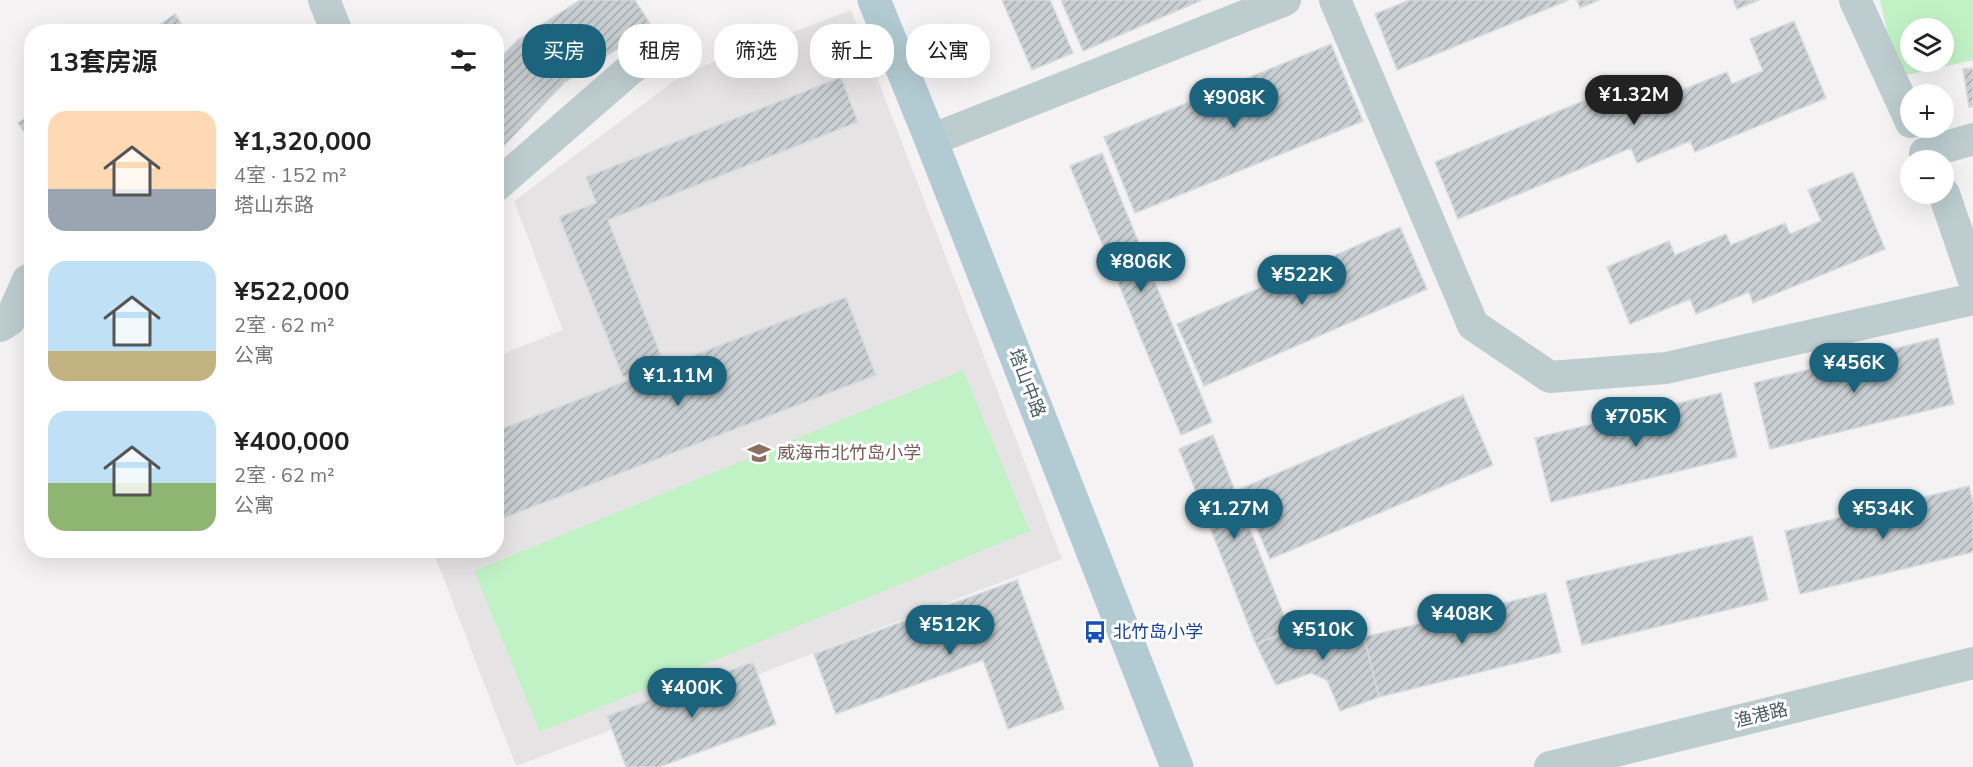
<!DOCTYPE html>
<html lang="zh">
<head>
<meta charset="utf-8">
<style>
  body { margin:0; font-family:"Nunito Sans","Noto Sans SC",sans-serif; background:#f6f6f6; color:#222; height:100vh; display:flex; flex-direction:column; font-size:22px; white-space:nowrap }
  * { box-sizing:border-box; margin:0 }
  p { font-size:20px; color:#767676 }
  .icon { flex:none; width:33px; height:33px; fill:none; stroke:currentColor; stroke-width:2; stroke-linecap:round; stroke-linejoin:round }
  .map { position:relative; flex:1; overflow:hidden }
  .sheet { position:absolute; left:24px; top:24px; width:480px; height:534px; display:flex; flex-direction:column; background:#fff; border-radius:24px; box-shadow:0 6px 24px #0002 }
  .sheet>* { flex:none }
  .banner { position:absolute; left:522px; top:24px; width:570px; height:54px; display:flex; gap:12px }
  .controls { position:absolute; left:1900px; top:18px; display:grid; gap:12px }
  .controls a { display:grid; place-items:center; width:54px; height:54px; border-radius:50%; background:#fff; box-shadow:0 6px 24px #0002; font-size:30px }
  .price { position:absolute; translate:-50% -51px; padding:0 14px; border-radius:21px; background:#1c647e; color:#fff; font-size:20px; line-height:39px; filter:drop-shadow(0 2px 3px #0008) }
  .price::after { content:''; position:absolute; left:50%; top:36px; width:18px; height:14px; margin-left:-9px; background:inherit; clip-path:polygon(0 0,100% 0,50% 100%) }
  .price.active { background:#222; color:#fff }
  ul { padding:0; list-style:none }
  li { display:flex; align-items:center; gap:18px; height:150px; padding:0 24px }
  li span { display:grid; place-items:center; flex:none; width:168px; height:120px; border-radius:18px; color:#555 }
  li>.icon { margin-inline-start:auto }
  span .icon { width:72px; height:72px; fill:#fffc; stroke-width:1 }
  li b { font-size:26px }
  h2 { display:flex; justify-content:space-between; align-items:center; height:72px; padding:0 24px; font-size:26px }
  .chip { padding:0 21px; border-radius:24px; background:#fff; box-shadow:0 6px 24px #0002; font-size:21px; line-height:54px }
  .chip.active { background:#1c647e; color:#fff }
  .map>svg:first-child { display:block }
</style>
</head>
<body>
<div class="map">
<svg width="1973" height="767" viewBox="0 0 1973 767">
  <defs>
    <pattern id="building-hatch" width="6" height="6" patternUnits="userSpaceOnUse" patternTransform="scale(1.5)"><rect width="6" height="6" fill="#c9cfd2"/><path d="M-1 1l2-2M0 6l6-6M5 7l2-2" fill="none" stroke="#a5abae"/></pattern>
  </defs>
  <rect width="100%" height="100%" fill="#f5f2f3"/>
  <!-- education -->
  <path fill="#e6e3e5" d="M851,10L1062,559L516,766L433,551L496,550L497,356L563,330L514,201L685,73Z"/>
  <!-- garden -->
  <path fill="#c1f2c5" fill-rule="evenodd" d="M1880,0H1973V60L1897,77ZM1911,28H1944V62H1911Z
    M963,370L1030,531L540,732L474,571Z"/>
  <!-- building -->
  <path fill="url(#building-hatch)" stroke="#d6dbde" stroke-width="1.5" d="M580,0H635L652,27L565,82L496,154V62L519,39Z
    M1002,0H1050L1073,53L1032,70Z
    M1061,0H1202L1083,51Z
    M1410,0H1569L1397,70L1375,14Z
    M1577,0H1599L1580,8Z
    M1733,0H1759L1737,9Z
    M175,14L187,32H149Z
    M1794,21L1826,98L1695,152L1690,141L1637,163L1631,148L1458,219L1435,162L1610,90L1616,104L1668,83L1672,94L1727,72L1732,84L1763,71L1750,39Z
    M1331,44L1363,121L1135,213L1104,137Z
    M1973,68V106L1969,107L1963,69Z
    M841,77L858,122L608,220L663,361L623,377L559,217L596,203L586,177Z
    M32,113V143L18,123Z
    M1102,153L1212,422L1181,435L1070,166Z
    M1853,172L1885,249L1753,303L1749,292L1696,314L1690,299L1630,324L1607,267L1669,241L1675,255L1726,234L1731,245L1785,223L1790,234L1821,221L1808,190Z
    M1400,227L1427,289L1204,386L1177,324Z
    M846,297L876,375L496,521V431Z
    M1938,338L1954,404L1770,449L1754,383Z
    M1721,393L1737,457L1551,502L1535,438Z
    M1463,395L1493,465L1270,559L1240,489Z
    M1213,435L1290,631L1256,644L1179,449Z
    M1969,486L1973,503V552L1800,594L1785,531Z
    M1752,536L1768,600L1582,645L1566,581Z
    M1017,580L1064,709L1008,729L983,660L836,714L814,654Z
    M1546,593L1561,652L1379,697L1364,637Z
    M1313,620L1364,637L1379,697L1340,711L1327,680L1311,673L1276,685L1256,644Z
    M753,662L776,724L659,767H626L607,716Z"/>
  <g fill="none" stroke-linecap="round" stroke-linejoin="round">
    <!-- minor -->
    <path stroke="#bdcdcf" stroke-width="32" d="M324,0L337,32
      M1335,0L1473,325L1550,377L1666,368L1973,299
      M1855,0L1911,122
      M931,140L1285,0
      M1925,153L1973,139
      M496,186L640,61
      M1944,194L1973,278
      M0,326L10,320L28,280
      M1550,767L1973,663"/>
    <!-- major -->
    <path stroke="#b2cbd2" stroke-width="33" d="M874,0L931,140L1177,767"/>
  </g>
  <!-- icons -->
  <defs>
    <g id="school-bare" transform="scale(1.8)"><path d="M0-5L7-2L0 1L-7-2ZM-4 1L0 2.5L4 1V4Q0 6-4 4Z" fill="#8d6e63" stroke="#fff" stroke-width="2.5" paint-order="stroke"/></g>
    <g id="bus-bare" transform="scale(1.8)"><path d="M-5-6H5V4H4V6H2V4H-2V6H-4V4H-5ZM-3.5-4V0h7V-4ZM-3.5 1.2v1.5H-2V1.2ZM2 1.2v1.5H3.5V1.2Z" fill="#1a4fb4" stroke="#fff" stroke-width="2.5" paint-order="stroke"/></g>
  </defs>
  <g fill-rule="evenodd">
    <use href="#school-bare" x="759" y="453"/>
    <use href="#bus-bare" x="1095" y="632"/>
  </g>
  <g text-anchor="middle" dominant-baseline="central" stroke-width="6" stroke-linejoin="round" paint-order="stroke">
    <!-- street labels -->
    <g font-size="18" fill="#495d61" stroke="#fff">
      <text transform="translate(1027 383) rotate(69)">塔山中路</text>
      <text transform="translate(1761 715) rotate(-14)">渔港路</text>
    </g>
    <!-- education labels -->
    <g font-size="18" fill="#785e54" stroke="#fff" text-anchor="start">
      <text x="777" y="453">威海市北竹岛小学</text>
    </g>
    <!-- transit labels -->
    <g font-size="18" fill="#164399" stroke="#fff" text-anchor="start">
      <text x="1113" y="632">北竹岛小学</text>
    </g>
  </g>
</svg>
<div class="controls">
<a><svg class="icon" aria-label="layers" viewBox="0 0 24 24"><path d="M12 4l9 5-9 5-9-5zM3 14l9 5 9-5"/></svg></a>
<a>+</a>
<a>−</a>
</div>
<b class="price active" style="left:1634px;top:126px">¥1.32M</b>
<b class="price" style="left:1234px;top:129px">¥908K</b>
<b class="price" style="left:1141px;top:293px">¥806K</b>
<b class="price" style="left:1302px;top:306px">¥522K</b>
<b class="price" style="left:1854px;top:394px">¥456K</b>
<b class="price" style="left:678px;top:407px">¥1.11M</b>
<b class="price" style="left:1636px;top:448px">¥705K</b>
<b class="price" style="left:1234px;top:540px">¥1.27M</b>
<b class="price" style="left:1883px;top:540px">¥534K</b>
<b class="price" style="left:1462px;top:645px">¥408K</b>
<b class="price" style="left:950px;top:656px">¥512K</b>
<b class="price" style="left:1323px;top:661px">¥510K</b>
<b class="price" style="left:692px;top:719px">¥400K</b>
<div class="banner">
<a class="chip active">买房</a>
<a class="chip">租房</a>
<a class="chip">筛选</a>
<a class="chip">新上</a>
<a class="chip">公寓</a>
</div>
<section class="sheet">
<h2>13套房源<svg class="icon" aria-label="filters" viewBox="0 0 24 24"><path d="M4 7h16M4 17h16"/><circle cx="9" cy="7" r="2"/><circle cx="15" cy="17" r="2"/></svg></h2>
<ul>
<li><span style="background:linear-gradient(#ffd9b3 65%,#9aa5b1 0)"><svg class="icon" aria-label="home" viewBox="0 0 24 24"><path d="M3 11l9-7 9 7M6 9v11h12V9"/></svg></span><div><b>¥1,320,000</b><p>4室 · 152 m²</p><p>塔山东路</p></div></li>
<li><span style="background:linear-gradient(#bfe0f5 75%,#c2b280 0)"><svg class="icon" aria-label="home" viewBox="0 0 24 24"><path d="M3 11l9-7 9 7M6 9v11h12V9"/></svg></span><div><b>¥522,000</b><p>2室 · 62 m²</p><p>公寓</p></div></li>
<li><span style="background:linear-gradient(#bfe0f5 60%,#8fb573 0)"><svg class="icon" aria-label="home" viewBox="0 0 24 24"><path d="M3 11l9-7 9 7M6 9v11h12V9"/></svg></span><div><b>¥400,000</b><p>2室 · 62 m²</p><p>公寓</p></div></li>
</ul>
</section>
</div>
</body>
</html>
